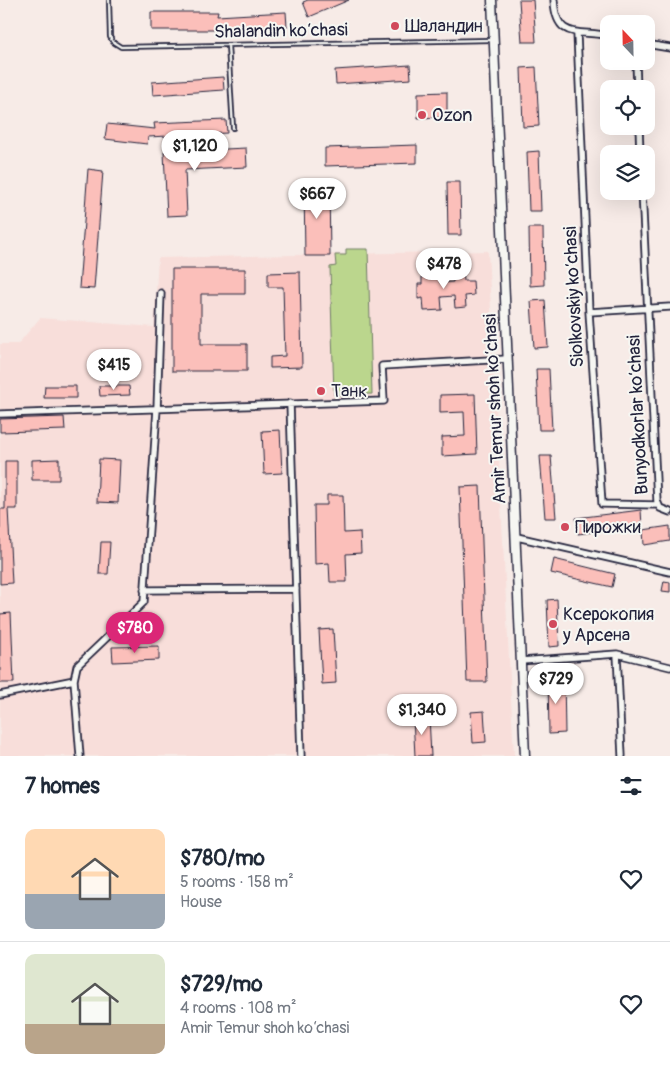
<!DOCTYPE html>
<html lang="en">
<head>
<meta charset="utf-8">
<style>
  body { margin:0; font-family:Pangolin,sans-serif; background:#f6f6f7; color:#1f2937; height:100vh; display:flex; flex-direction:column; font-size:19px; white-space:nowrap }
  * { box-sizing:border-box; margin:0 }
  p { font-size:16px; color:#747a83 }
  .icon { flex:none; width:28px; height:28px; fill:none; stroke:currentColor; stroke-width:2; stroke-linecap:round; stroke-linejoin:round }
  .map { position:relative; height:756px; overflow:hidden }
  .panel { display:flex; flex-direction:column; background:#fff; flex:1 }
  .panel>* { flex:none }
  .needle { width:32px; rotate:338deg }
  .fabs { position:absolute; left:600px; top:15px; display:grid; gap:10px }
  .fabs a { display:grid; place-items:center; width:55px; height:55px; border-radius:10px; background:#fff; box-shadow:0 5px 20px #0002; font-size:25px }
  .price { position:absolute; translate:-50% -42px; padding:0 11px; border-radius:18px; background:#fff; color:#222; font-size:16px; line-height:32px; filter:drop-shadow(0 1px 2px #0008) }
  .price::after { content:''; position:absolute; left:50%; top:30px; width:15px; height:11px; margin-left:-8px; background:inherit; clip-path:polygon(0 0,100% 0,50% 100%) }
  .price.active { background:#db2777; color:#fff }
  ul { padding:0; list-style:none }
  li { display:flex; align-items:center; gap:15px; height:125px; padding:0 25px }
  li+li { border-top:1px solid #e0e1e3 }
  li span { display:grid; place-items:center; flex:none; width:140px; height:100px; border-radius:10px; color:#555 }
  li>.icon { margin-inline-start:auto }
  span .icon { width:60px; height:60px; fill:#fffc; stroke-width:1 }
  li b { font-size:21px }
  h2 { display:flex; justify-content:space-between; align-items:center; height:60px; padding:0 25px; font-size:21px }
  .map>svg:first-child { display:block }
</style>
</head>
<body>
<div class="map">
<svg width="670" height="756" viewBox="0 0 670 756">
  <rect width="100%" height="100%" fill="#f7ebe7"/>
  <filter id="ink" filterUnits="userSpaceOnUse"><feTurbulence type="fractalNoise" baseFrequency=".02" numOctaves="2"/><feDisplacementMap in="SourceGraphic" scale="10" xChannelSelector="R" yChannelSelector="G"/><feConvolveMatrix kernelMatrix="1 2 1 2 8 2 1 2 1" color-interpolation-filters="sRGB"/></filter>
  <g filter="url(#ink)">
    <!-- built -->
    <path fill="#f8deda" d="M488,251L514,756H0V344H18L40,318L154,327L158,258Z"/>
    <!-- green -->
    <path fill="#bbd68d" stroke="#6e7c64" d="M346,249H368L372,394L334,395L330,267L336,266L335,255H346Z"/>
    <!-- building -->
    <path fill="#fbbfba" stroke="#22223b" d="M308,0H349L309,17L303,2Z
      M519,0H533L536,42H522Z
      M151,12H218L217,16L286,12L287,27L224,30H151Z
      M410,65L411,79L336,84L335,70Z
      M536,67L539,126L523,127L521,68Z
      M223,77L224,90L153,95L152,82Z
      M447,92V117L418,118V93Z
      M226,120L227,133L148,137L147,144L105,139L107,124L155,129L154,123Z
      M417,145V163L325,166V148Z
      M246,148L247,167L185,170L187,215L167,216L164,152Z
      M539,151L541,211H529L527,152Z
      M88,169L103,171L94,289L79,288Z
      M447,182H460L461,235H448Z
      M304,183H329L330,256H305Z
      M529,228H543L544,285L530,286Z
      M172,269H245V294H201V344H247V371H172Z
      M439,270L440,283L453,282V270H463L464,281H473L474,295L465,296L466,307L455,308L454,296L441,297L442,310L424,311L423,298L418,299V284H422V271Z
      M300,272L302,367L270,368V357L285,356L283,287H268V273Z
      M545,300L548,347L534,348L531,301Z
      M536,369H549L552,430H539Z
      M45,386H76V398H44Z
      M99,386H129L130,395L100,396Z
      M475,394L477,454L442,456V437L465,436L464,412L440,413V395Z
      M64,417L65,430L0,432V419Z
      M280,430L282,473L264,474L262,431Z
      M540,456H551L556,518H545Z
      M59,459V480H32V460Z
      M99,459L120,460L118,503L97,502Z
      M5,461H17V509H8L12,583L0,584V509H5Z
      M480,486L487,682H467L460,487Z
      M327,495H343L344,533L360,532L361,553L346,554L347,582H330L329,563L315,564L314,505H327Z
      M641,510L642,526L578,534L576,518Z
      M670,526V541L644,545L643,530Z
      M101,542H110L108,574H99Z
      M554,559L615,574L612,587L551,573Z
      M664,581L670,582V592L662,591Z
      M557,599L559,646L549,647L547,600Z
      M11,613L14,683H0V614Z
      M333,629L336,683L322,684L319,630Z
      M159,646V660L113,662L112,647Z
      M548,676H564L565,733L549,734Z
      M484,711L486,742L473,743L471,712Z
      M429,716L431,756H415L413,717Z"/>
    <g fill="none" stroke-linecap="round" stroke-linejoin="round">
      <!-- service casing -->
      <g stroke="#22223b" stroke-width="6">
        <path id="service" d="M109,0L110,37L113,42L121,47L492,40
          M228,45L233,128"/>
      </g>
      <!-- minor casing -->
      <g stroke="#22223b" stroke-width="9">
        <path id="minor" d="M554,0C556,42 580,29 609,36
          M577,34L589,312L602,504L658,505
          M646,44L670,48
          M636,61L637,89
          M639,126L640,154
          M642,191L657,501L660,508L670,512
          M589,312L670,307
          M290,403L301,756
          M0,414L384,401L382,366L507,359
          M517,537L670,572
          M144,590L296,589
          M617,654L622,756
          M521,661L617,654L670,667
          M74,680L80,756
          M0,695L74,680L77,666L144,602L157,409L161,293"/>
      </g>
      <!-- secondary casing -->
      <g stroke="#22223b" stroke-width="11">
        <path id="secondary" d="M492,0L525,756"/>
      </g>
      <!-- service -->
      <use href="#service" stroke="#f6f6f2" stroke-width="2.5"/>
      <!-- minor -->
      <use href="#minor" stroke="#f6f6f2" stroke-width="5.5"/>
      <!-- secondary -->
      <use href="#secondary" stroke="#f6f6f2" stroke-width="8"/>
    </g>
  </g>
  <!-- markers -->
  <g fill="#d1495b" stroke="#f6f6f2" stroke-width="2">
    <circle cx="395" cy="26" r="5"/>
    <circle cx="422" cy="115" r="5"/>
    <circle cx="321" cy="391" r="5"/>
    <circle cx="565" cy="527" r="5"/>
    <circle cx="553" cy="624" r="5"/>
  </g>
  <g text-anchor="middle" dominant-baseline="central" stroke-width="4" stroke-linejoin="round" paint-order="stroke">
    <!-- poi labels -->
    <g font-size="18" fill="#22223b" stroke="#f6f6f2" text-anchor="start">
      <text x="405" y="26">Шаландин</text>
      <text x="432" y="115">Ozon</text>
      <text x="331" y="391">Танк</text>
      <text x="575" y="527">Пирожки</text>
      <text x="563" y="614">Ксерокопия<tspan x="563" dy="21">у Арсена</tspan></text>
    </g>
    <!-- street labels -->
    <g font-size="18" fill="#22223b" stroke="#f6f6f2">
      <text transform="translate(281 31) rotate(-1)">Shalandin ko‘chasi</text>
      <text transform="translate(574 297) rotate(-93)">Siolkovskiy ko‘chasi</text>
      <text transform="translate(495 409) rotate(-93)">Amir Temur shoh ko‘chasi</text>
      <text transform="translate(638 415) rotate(-93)">Bunyodkorlar ko‘chasi</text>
    </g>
  </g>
</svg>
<div class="fabs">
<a><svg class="needle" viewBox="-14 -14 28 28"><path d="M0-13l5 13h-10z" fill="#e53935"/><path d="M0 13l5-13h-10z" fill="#747a83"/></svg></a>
<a><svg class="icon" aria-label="locate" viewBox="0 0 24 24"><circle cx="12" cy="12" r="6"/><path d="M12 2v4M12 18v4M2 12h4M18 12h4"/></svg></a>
<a><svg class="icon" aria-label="layers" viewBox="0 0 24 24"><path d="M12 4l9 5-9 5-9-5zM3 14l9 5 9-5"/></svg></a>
</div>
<b class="price" style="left:195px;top:172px">$1,120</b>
<b class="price" style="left:317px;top:220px">$667</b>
<b class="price" style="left:444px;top:290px">$478</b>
<b class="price" style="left:114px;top:391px">$415</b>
<b class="price active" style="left:135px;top:654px">$780</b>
<b class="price" style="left:556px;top:705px">$729</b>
<b class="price" style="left:422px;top:736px">$1,340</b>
</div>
<section class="panel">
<h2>7 homes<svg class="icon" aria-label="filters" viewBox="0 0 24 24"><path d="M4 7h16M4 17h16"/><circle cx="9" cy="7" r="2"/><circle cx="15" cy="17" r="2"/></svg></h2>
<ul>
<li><span style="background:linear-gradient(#ffd9b3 65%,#9aa5b1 0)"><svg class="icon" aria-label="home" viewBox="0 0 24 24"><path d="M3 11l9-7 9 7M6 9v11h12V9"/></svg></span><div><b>$780/mo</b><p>5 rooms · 158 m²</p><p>House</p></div><svg class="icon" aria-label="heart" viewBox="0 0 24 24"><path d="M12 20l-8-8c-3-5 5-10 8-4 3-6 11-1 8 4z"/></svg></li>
<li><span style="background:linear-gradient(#dfe7d0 70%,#b9a48a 0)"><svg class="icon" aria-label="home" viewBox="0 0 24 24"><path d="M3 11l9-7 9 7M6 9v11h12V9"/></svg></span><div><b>$729/mo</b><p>4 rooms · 108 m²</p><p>Amir Temur shoh ko‘chasi</p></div><svg class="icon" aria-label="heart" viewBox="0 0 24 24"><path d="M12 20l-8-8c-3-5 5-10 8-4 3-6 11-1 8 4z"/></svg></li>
</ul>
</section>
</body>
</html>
